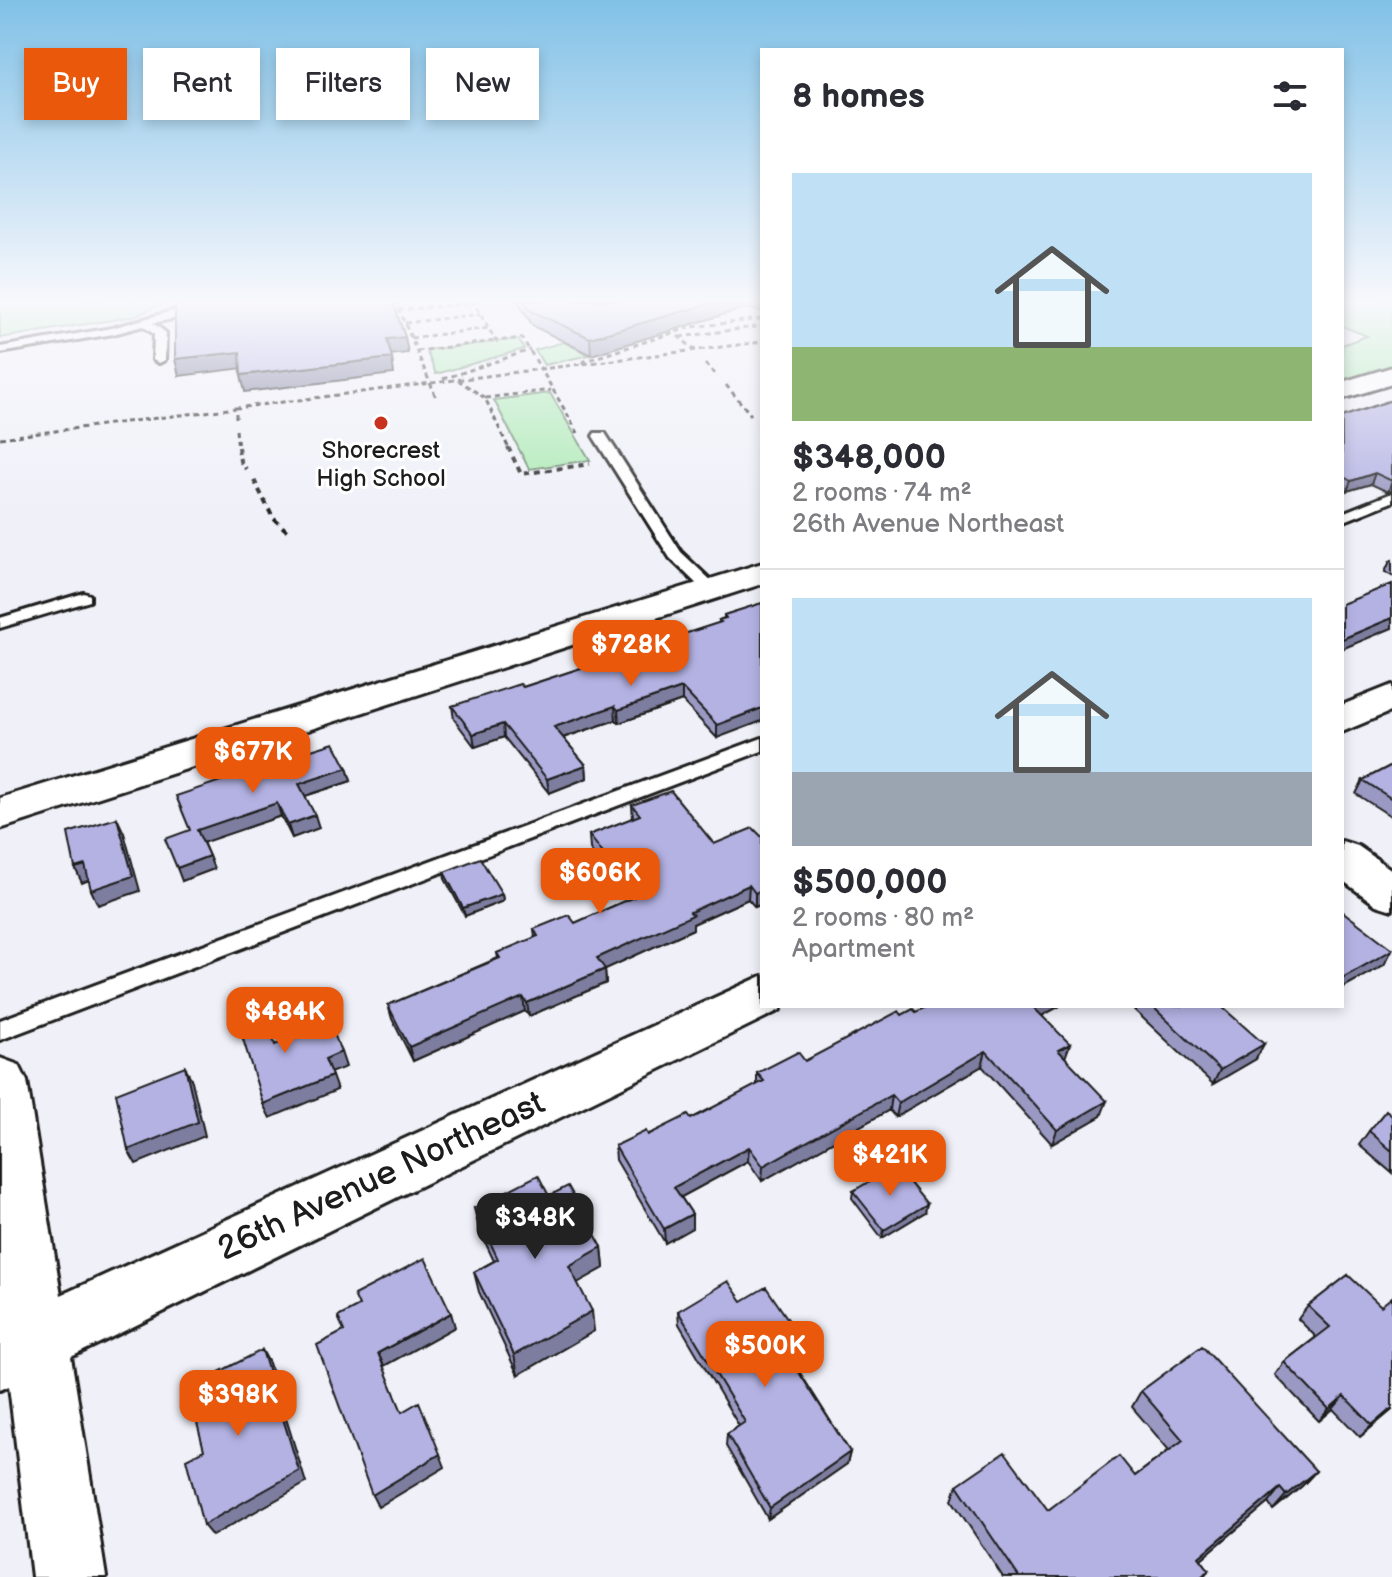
<!DOCTYPE html>
<html lang="en">
<head>
<meta charset="utf-8">
<style>
  body { margin:0; font-family:"Balsamiq Sans",sans-serif; background:#f7f7f7; color:#2b2b33; height:100vh; display:flex; flex-direction:column; font-size:30px; white-space:nowrap }
  * { box-sizing:border-box; margin:0 }
  p { font-size:26px; color:#7c7c81 }
  .icon { flex:none; width:44px; height:44px; fill:none; stroke:currentColor; stroke-width:2; stroke-linecap:round; stroke-linejoin:round }
  .map { position:relative; flex:1; overflow:hidden }
  .drawer { position:absolute; left:760px; top:48px; width:584px; height:960px; display:flex; flex-direction:column; background:#fff; border-radius:0px; box-shadow:0 4px 12px #0003 }
  .drawer>* { flex:none }
  .banner { position:absolute; left:24px; top:48px; width:616px; height:72px; display:flex; gap:16px }
  .price { position:absolute; translate:-50% -68px; padding:0 18px; border-radius:16px; background:#ea580c; color:#fff; font-size:26px; line-height:52px; filter:drop-shadow(0 2px 4px #0008) }
  .price::after { content:''; position:absolute; left:50%; top:48px; width:24px; height:18px; margin-left:-12px; background:inherit; clip-path:polygon(0 0,100% 0,50% 100%) }
  .price.selected { background:#222; color:#fff }
  ul { padding:0; list-style:none }
  li { display:grid; align-content:center; gap:16px; height:424px; padding:0 32px }
  li+li { border-top:2px solid #e1e1e2 }
  li span { display:grid; place-items:center; height:248px; border-radius:0px; color:#555 }
  li>.icon { margin-inline-start:auto }
  span .icon { width:144px; height:144px; fill:#fffc; stroke-width:1 }
  li b { font-size:34px }
  h2 { display:flex; justify-content:space-between; align-items:center; height:96px; padding:0 32px; font-size:34px }
  .chip { padding:0 28px; border-radius:0px; background:#fff; box-shadow:0 4px 12px #0003; font-size:28px; line-height:72px }
  .chip.selected { background:#ea580c; color:#fff }
  .map>svg:first-child { display:block }
</style>
</head>
<body>
<div class="map">
<svg width="1392" height="1577" viewBox="0 0 1392 1577">
  <rect width="100%" height="100%" fill="#f0f0f9"/>
  <filter id="ink" filterUnits="userSpaceOnUse"><feTurbulence type="fractalNoise" baseFrequency=".0125" numOctaves="2"/><feDisplacementMap in="SourceGraphic" scale="16" xChannelSelector="R" yChannelSelector="G"/><feConvolveMatrix kernelMatrix="1 2 1 2 8 2 1 2 1" color-interpolation-filters="sRGB"/></filter>
  <g filter="url(#ink)">
    <!-- green -->
    <path fill="#abeab2" stroke="#648367" stroke-width="2" d="M0,300H168L136,316L0,338Z
      M1342,300H1392V366L1342,382V345L1367,336L1342,326Z
      M518,339L524,349L436,374L426,350Z
      M564,342L589,355L544,365L535,350Z
      M550,393L590,460L529,469L494,400Z"/>
    <g fill="none" stroke-linecap="round" stroke-linejoin="round">
      <!-- service casing -->
      <g stroke="#1c1c1c" stroke-width="6">
        <path id="service" d="M201,307L205,308V312L153,323L166,333L165,360L159,363L153,360L154,334L143,326L113,334L0,353V347L112,328L176,310Z
          M595,433H605L681,552L717,586V592H705L670,558L593,436Z
          M1392,493V502L1342,522V513Z
          M84,593L90,595V601L0,628V618Z
          M762,738V751L0,1040V1020Z"/>
      </g>
      <!-- minor casing -->
      <g stroke="#1c1c1c" stroke-width="6">
        <path id="minor" d="M1392,685V711L1342,732V705Z
          M1342,841L1358,846L1392,870V910L1376,905L1342,880Z
          M762,976V1006H782L780,1010L71,1357L106,1577H32L9,1386L0,1390V1058L19,1065L27,1081L61,1295Z"/>
      </g>
      <!-- tertiary casing -->
      <g stroke="#1c1c1c" stroke-width="6">
        <path id="tertiary" d="M1392,367V384L1342,399V382Z
          M762,563V584L0,829V798Z"/>
      </g>
      <!-- path-far1 -->
      <path stroke="#1c1c1c" stroke-width="3" stroke-dasharray="5 4" stroke-linecap="butt" d="M395,300L436,397
        M405,323L480,314
        M678,336L695,350
        M680,337L762,326
        M411,338L489,328
        M417,351L496,341
        M582,362L691,327L762,319
        M705,364L717,376
        M443,379L530,350
        M458,380L485,398L509,449
        M726,385L751,415
        M485,398L551,390
        M236,418V408L541,369L522,338L496,341L474,303L399,310
        M236,430L238,449
        M578,433L541,369L762,342
        M0,438L236,408"/>
      <!-- path -->
      <path stroke="#1c1c1c" stroke-width="4" stroke-dasharray="6 5" stroke-linecap="butt" d="M238,447L240,461L246,469
        M508,447L521,474L590,464
        M254,480L273,518L287,531"/>
      <!-- service -->
      <use href="#service" fill="#fff" fill-rule="evenodd"/>
      <!-- minor -->
      <use href="#minor" fill="#fff" fill-rule="evenodd"/>
      <!-- tertiary -->
      <use href="#tertiary" fill="#fff" fill-rule="evenodd"/>
    </g>
    <!-- wall -->
    <path fill="#9a99c3" stroke="#1c1c1c" stroke-width="2" d="M517,300H762V311L745,308L591,355L533,326Z
      M1392,400V491L1388,492L1371,484L1347,491L1342,489V417Z
      M1392,560V576L1385,572L1390,561Z
      M762,603L717,738L682,701L619,723L616,720L563,738L586,765L587,778L549,793L504,737L475,747L454,719L452,706L523,687L584,667L583,662L623,654L719,623V620L724,618V615Z
      M251,751L285,758L347,768L351,781L305,796L319,828L292,838L281,816L203,842L214,869L182,881L190,830L258,769Z
      M1392,765V817L1356,794L1363,780Z
      M632,805L714,844L762,837V904L755,907L748,899L693,924V929L605,969L606,983L529,1016L525,1011L413,1061L392,1019L388,1005L498,958L497,953L535,938L534,929L575,923L629,899L590,849L589,835L633,818Z
      M444,872L502,894L503,901L465,916L445,879Z
      M1130,1006H1221L1256,1059L1213,1084Z
      M916,1012L1042,1016L1065,1058L1101,1116L1052,1144L982,1066L895,1117L889,1110L762,1181L748,1161L681,1197L692,1214V1228L665,1243L616,1160L615,1146L691,1119L757,1085V1073L805,1061L902,1015Z
      M1392,1115V1173L1359,1145L1369,1131Z
      M853,1191L925,1212L882,1238L852,1198Z
      M549,1196L602,1247L604,1268L577,1283L594,1331L518,1375L479,1292L474,1272L494,1261L479,1229L474,1208Z
      M1348,1275L1392,1410L1360,1437L1333,1409L1319,1421L1275,1375L1284,1362L1316,1337L1298,1319L1308,1306Z
      M742,1301L808,1349L806,1362L797,1368L850,1452L847,1464L768,1519L726,1446L727,1434L739,1426L679,1324L678,1311Z
      M1141,1391L1316,1471L1302,1486L1273,1510L1268,1503L1201,1559L1209,1570L1203,1577H1003L952,1500L957,1485L1048,1510L1135,1476L1169,1450L1132,1407Z"/>
    <!-- shaded-wall -->
    <path fill="#7d7d9f" stroke="#1c1c1c" stroke-width="2" d="M722,300H745V308L591,355L590,338Z
      M405,337L408,353L390,355L387,339Z
      M240,352L244,368L179,376L175,359Z
      M392,358L394,374L245,392L241,375Z
      M1375,473L1371,484L1347,491L1351,481Z
      M1392,481V491L1388,492Z
      M1392,618V628L1342,649V639Z
      M682,688V701L619,723L618,710Z
      M615,706L616,720L556,740L554,727Z
      M762,708V721L717,738V725Z
      M503,724L504,737L475,747L473,734Z
      M586,765L587,778L549,793L547,779Z
      M347,768L351,781L302,797L299,784Z
      M277,803L281,816L202,843L197,830Z
      M315,815L319,828L292,838L288,825Z
      M117,818L124,833L140,891L98,905L91,890Z
      M209,856L214,869L182,881L177,868Z
      M85,865L92,879L82,883L75,868Z
      M749,885L748,899L693,924V929L599,972L597,958L690,912Z
      M762,890V904L755,907V893Z
      M502,894L503,901L465,916L463,908Z
      M1392,950L1384,965L1342,988V978Z
      M605,969L606,983L529,1016L527,1003Z
      M523,997L525,1011L413,1061L409,1047Z
      M1037,1006H1060L1029,1023L1034,1008Z
      M1070,1044L1065,1058L1058,1050Z
      M1264,1044L1256,1059L1213,1084L1220,1070Z
      M986,1051L982,1066L895,1117L898,1103Z
      M341,1052L346,1067L330,1073L325,1059Z
      M185,1066L192,1081L205,1136L136,1164L128,1150Z
      M332,1076L337,1090L270,1118L263,1104Z
      M891,1095L889,1110L762,1181L763,1166Z
      M1107,1101L1101,1116L1052,1144L1057,1130Z
      M749,1147L748,1161L674,1201V1187Z
      M927,1204L925,1212L882,1238L884,1230Z
      M692,1214V1228L665,1243L664,1229Z
      M602,1247L604,1268L572,1286L569,1266Z
      M592,1311L594,1331L518,1375L514,1355Z
      M451,1313L455,1327L384,1366L378,1353Z
      M808,1349L806,1362L790,1373L791,1360Z
      M262,1350L269,1363L306,1483L212,1536L203,1525Z
      M1344,1396L1333,1409L1319,1421L1329,1409Z
      M1392,1408V1410L1360,1437L1372,1425Z
      M850,1452L847,1464L768,1519L770,1508Z
      M440,1454L445,1467L378,1507L372,1495Z
      M1316,1471L1302,1486L1273,1510L1286,1495Z
      M1280,1488L1268,1503L1188,1570L1199,1557Z"/>
    <!-- building -->
    <path fill="#b3b2e3" stroke="#1c1c1c" stroke-width="2" d="M211,300H392L405,337L387,339L392,358L241,375L240,352L175,359V303Z
      M524,300H722L590,338L531,311Z
      M1392,400V481L1375,473L1351,481L1342,476V417Z
      M1392,584V618L1342,639V604Z
      M762,603V708L717,725L682,688L618,710L615,706L554,727L586,765L547,779L503,724L473,734L452,706L520,684L523,687L587,666L583,662L623,654L721,622L719,620L726,618L724,615Z
      M275,739L285,758L334,743L347,768L299,784L315,815L288,825L277,803L197,830L209,856L177,868L165,839L190,830L176,796L259,768L251,751Z
      M1392,765V799L1363,780Z
      M671,791L714,844L753,828L762,837V890L755,893L749,885L690,912L693,915L597,958L605,969L527,1003L523,997L409,1047L388,1005L500,958L497,953L538,936L534,929L569,915L575,923L636,896L589,835L640,815L632,805Z
      M117,818L133,876L91,890L85,865L75,868L68,833Z
      M480,858L502,894L463,908L444,872Z
      M1342,911L1392,949V950L1342,978Z
      M261,1003L275,1045L330,1023L341,1052L325,1059L332,1076L263,1104L235,1013Z
      M928,1006H1037L1034,1008L1070,1044L1058,1050L1107,1101L1057,1130L986,1051L898,1103L891,1095L763,1166L749,1147L674,1187L692,1214L664,1229L615,1146L646,1131L648,1135L688,1115L691,1119L764,1081L757,1073L798,1052L805,1061L899,1011L902,1015L913,1009L916,1012Z
      M1152,1006H1221L1264,1044L1220,1070Z
      M185,1066L198,1122L128,1150L116,1093Z
      M1386,1110L1392,1115V1151L1369,1131Z
      M896,1166L927,1204L884,1230L853,1191Z
      M538,1175L549,1196L568,1186L602,1247L569,1266L592,1311L514,1355L474,1272L498,1259L474,1208Z
      M425,1258L451,1313L378,1353L402,1412L419,1402L440,1454L372,1495L317,1345L344,1331L338,1317L359,1306L354,1295Z
      M1348,1275L1381,1306L1392,1297V1408L1372,1425L1344,1396L1329,1409L1284,1362L1330,1327L1308,1306Z
      M728,1281L742,1301L766,1287L808,1349L791,1360L850,1452L770,1508L727,1434L745,1422L678,1311Z
      M1202,1346L1316,1471L1286,1495L1280,1488L1199,1557L1209,1570L1201,1577H1019L957,1485L1005,1452L1048,1510L1119,1456L1135,1476L1183,1440L1141,1391Z
      M262,1350L299,1471L203,1525L186,1459L204,1450L188,1388Z"/>
  </g>
  <!-- sky -->
  <linearGradient id="sky" x2="0" y2="1"><stop stop-color="#81c1e7"/><stop offset="0.58" stop-color="#f8f8fc"/><stop offset="1" stop-color="#f8f8fc" stop-opacity="0"/></linearGradient>
  <rect width="1392" height="520" fill="url(#sky)"/>
  <!-- markers -->
  <circle fill="#c8321e" stroke="#fff" stroke-width="3" cx="381" cy="423" r="8"/>
  <g text-anchor="middle" dominant-baseline="central" stroke-width="6" stroke-linejoin="round" paint-order="stroke">
    <!-- far-poi labels -->
    <g font-size="24" fill="#1c1c1c" stroke="#fff">
      <text x="381" y="450">Shorecrest<tspan x="381" dy="28">High School</tspan></text>
    </g>
    <!-- near-street labels -->
    <g font-size="34" fill="#1c1c1c" stroke="#fff">
      <text transform="translate(381 1176) rotate(-25)">26th Avenue Northeast</text>
    </g>
  </g>
</svg>
<b class="price" style="left:631px;top:688px">$728K</b>
<b class="price" style="left:253px;top:795px">$677K</b>
<b class="price" style="left:600px;top:916px">$606K</b>
<b class="price" style="left:285px;top:1055px">$484K</b>
<b class="price" style="left:890px;top:1198px">$421K</b>
<b class="price selected" style="left:535px;top:1261px">$348K</b>
<b class="price" style="left:765px;top:1389px">$500K</b>
<b class="price" style="left:238px;top:1438px">$398K</b>
<div class="banner">
<a class="chip selected">Buy</a>
<a class="chip">Rent</a>
<a class="chip">Filters</a>
<a class="chip">New</a>
</div>
<section class="drawer">
<h2>8 homes<svg class="icon" aria-label="filters" viewBox="0 0 24 24"><path d="M4 7h16M4 17h16"/><circle cx="9" cy="7" r="2"/><circle cx="15" cy="17" r="2"/></svg></h2>
<ul>
<li><span style="background:linear-gradient(#bfe0f5 70%,#8fb573 0)"><svg class="icon" aria-label="home" viewBox="0 0 24 24"><path d="M3 11l9-7 9 7M6 9v11h12V9"/></svg></span><div><b>$348,000</b><p>2 rooms · 74 m²</p><p>26th Avenue Northeast</p></div></li>
<li><span style="background:linear-gradient(#bfe0f5 70%,#9aa5b1 0)"><svg class="icon" aria-label="home" viewBox="0 0 24 24"><path d="M3 11l9-7 9 7M6 9v11h12V9"/></svg></span><div><b>$500,000</b><p>2 rooms · 80 m²</p><p>Apartment</p></div></li>
</ul>
</section>
</div>
</body>
</html>
